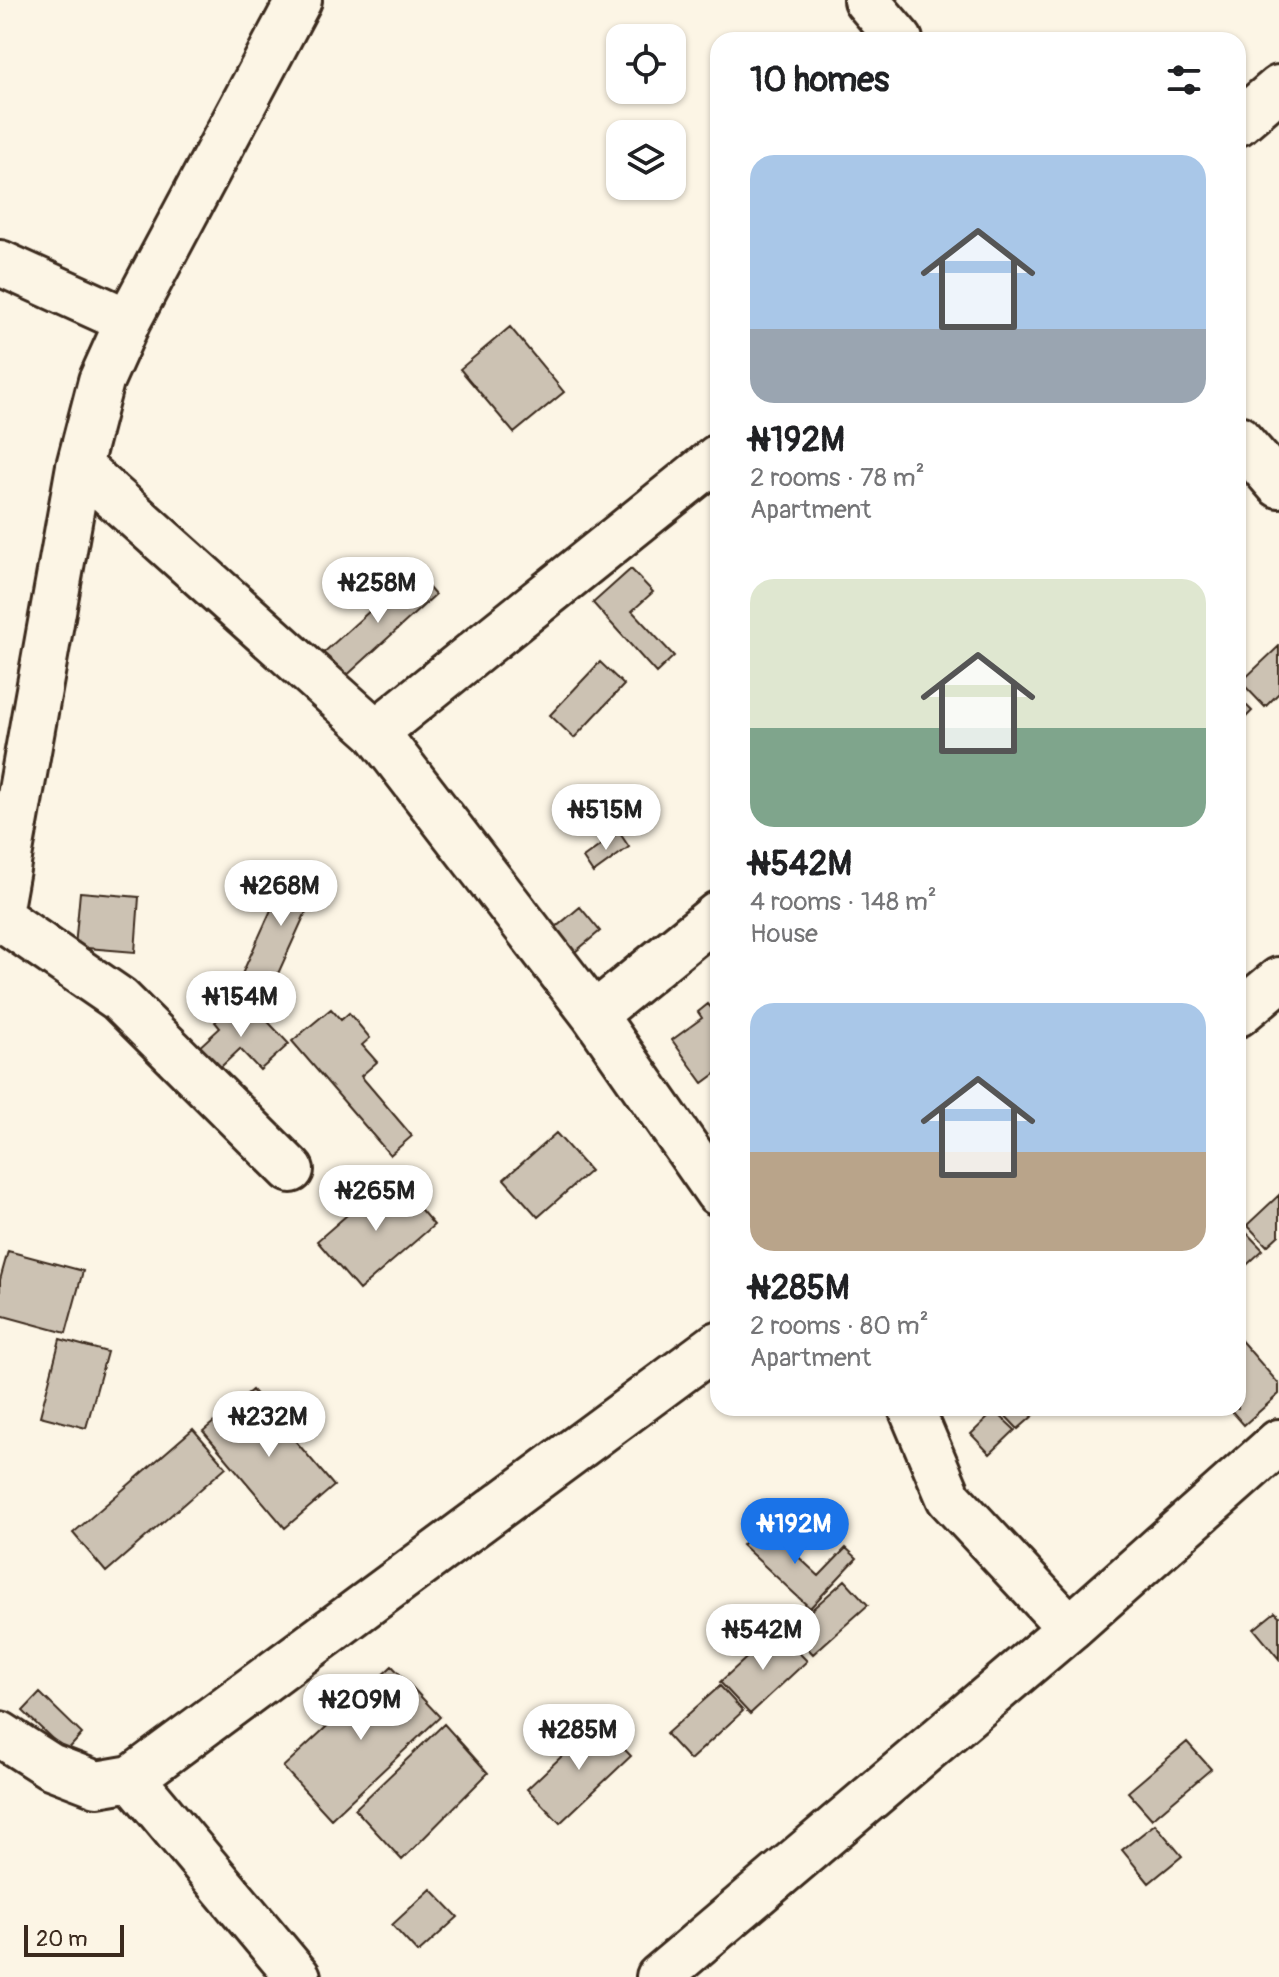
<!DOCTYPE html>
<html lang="en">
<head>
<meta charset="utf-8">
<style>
  body { margin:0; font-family:Pangolin,sans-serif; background:#f2f2f2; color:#202124; height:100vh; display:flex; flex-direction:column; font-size:30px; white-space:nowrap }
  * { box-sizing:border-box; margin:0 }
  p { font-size:26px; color:#757577 }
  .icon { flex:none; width:44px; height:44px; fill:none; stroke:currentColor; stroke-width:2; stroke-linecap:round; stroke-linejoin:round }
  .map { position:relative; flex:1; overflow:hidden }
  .sheet { position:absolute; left:710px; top:32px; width:536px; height:1384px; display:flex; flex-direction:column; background:#fff; border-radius:24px; box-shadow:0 2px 6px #0004 }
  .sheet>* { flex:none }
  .buttons { position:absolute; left:606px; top:24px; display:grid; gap:16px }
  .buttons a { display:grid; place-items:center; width:80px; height:80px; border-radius:16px; background:#fff; box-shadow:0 2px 6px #0004; font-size:40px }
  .scale { position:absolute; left:24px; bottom:20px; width:100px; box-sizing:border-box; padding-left:8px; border:4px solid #3b2a1e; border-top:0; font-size:22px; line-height:28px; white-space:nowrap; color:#3b2a1e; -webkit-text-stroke:6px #fcf5e5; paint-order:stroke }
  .price { position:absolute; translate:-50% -68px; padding:0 18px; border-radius:28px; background:#fff; color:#222; font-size:26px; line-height:52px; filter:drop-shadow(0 2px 4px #0008) }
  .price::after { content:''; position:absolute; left:50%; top:48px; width:24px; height:18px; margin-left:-12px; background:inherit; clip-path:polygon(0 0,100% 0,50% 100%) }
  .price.selected { background:#1a73e8; color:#fff }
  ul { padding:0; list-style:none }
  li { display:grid; align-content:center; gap:16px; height:424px; padding:0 40px }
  li span { display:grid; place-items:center; height:248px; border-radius:24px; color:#555 }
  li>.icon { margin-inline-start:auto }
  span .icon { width:144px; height:144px; fill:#fffc; stroke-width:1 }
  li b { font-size:34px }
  h2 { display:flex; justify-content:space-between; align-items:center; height:96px; padding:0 40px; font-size:34px }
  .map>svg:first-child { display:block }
</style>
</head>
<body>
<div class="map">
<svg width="1279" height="1977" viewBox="0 0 1279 1977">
  <rect width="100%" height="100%" fill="#fcf5e5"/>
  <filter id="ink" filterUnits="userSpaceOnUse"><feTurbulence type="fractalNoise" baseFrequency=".0125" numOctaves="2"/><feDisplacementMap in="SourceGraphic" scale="16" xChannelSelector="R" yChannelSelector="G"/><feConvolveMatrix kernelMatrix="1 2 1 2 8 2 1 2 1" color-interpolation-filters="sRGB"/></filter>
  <g filter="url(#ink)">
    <!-- building -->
    <path fill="#ccc2b3" stroke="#3b2a1e" stroke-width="2" d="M510,327L564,392L514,433L460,369Z
      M631,569L653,592L632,611L674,656L656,673L593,603Z
      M414,571L435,595L343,679L321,655Z
      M1279,646V693L1265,707L1241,682Z
      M600,662L624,685L574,738L550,715Z
      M1238,697L1252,711L1238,725Z
      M619,832L629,847L593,873L583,858Z
      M290,868L320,881L272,987L242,974Z
      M80,892L139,897L135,952L75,947Z
      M580,907L600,931L569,957L549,933Z
      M243,995L289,1044L260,1070L240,1049L207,1080L196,1050L220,1028L215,1022Z
      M708,1004L718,1016V1072L703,1083L672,1040L702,1018L698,1012Z
      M331,1009L341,1020L349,1013L370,1038L362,1045L377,1062L361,1076L412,1136L390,1155L292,1041Z
      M556,1133L590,1171L538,1217L504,1179Z
      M392,1176L434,1225L359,1290L317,1241Z
      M1279,1195V1235L1267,1246L1247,1225Z
      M1238,1224L1263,1250L1238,1273Z
      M8,1251L83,1271L66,1333L0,1315V1280Z
      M1238,1337L1279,1384V1394L1244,1425L1229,1408H1238Z
      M60,1339L107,1352L86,1428L40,1416Z
      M252,1390L334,1486L285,1528L203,1431Z
      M998,1408H1042L1018,1429Z
      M995,1411L1015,1430L990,1454L971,1434Z
      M193,1429L226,1467L106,1572L73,1533Z
      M762,1523L819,1576L846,1548L857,1558L810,1608L742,1545Z
      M845,1580L868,1605L813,1654L790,1629Z
      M1275,1612L1279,1616V1659L1254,1629Z
      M777,1630L807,1661L750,1714L720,1682Z
      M392,1666L440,1717L331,1819L283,1767Z
      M720,1686L743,1711L690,1760L666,1734Z
      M40,1693L82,1734L66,1752L23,1711Z
      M598,1722L631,1756L560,1823L527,1789Z
      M444,1724L488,1773L402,1860L355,1809Z
      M1187,1742L1211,1769L1152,1819L1128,1792Z
      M1155,1824L1182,1856L1149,1883L1122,1850Z
      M431,1889L458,1917L418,1953L392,1925Z"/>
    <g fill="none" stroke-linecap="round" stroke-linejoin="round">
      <!-- minor casing -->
      <g stroke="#3b2a1e" stroke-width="50">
        <path id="minor" d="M866,0L900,40
          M1238,123L1279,88
          M0,263L128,321
          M1238,438L1279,485
          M79,466L376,732L594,1015L718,1193
          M376,732L718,457
          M0,908L79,466L101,381L128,321L299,0
          M0,917L119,999L291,1170
          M1238,1014L1279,980
          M594,1015L718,914
          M911,1408L949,1498L1070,1628
          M0,1734L50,1766L97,1784L132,1778L718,1344
          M132,1778L298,1977
          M659,1977L1070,1628L1279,1442"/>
      </g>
      <!-- minor -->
      <use href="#minor" stroke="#fcf5e5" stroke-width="44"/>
    </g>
  </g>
</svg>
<div class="buttons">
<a><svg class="icon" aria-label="locate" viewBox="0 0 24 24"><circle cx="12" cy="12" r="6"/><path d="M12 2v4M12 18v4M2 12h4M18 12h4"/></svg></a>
<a><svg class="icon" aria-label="layers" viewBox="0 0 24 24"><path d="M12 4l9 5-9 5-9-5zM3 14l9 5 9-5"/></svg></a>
</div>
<div class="scale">20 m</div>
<b class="price" style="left:378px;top:625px">₦258M</b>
<b class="price" style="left:606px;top:852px">₦515M</b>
<b class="price" style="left:281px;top:928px">₦268M</b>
<b class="price" style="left:241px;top:1039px">₦154M</b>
<b class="price" style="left:376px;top:1233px">₦265M</b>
<b class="price" style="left:269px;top:1459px">₦232M</b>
<b class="price selected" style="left:795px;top:1566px">₦192M</b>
<b class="price" style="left:763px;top:1672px">₦542M</b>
<b class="price" style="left:361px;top:1742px">₦209M</b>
<b class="price" style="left:579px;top:1772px">₦285M</b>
<section class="sheet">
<h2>10 homes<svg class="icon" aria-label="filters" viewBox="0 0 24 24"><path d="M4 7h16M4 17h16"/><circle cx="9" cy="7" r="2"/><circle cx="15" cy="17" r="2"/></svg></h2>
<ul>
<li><span style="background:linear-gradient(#a9c7e8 70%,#9aa5b1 0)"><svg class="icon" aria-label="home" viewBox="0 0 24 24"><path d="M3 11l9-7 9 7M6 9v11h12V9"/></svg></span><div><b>₦192M</b><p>2 rooms · 78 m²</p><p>Apartment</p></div></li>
<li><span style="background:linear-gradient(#dfe7d0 60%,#7fa58c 0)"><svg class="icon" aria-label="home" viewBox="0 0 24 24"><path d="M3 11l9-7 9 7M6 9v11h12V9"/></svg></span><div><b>₦542M</b><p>4 rooms · 148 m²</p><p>House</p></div></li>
<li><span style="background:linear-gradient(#a9c7e8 60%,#b9a48a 0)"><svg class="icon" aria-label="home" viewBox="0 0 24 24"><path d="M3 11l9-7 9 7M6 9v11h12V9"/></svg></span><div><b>₦285M</b><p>2 rooms · 80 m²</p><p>Apartment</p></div></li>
</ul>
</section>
</div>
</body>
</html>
